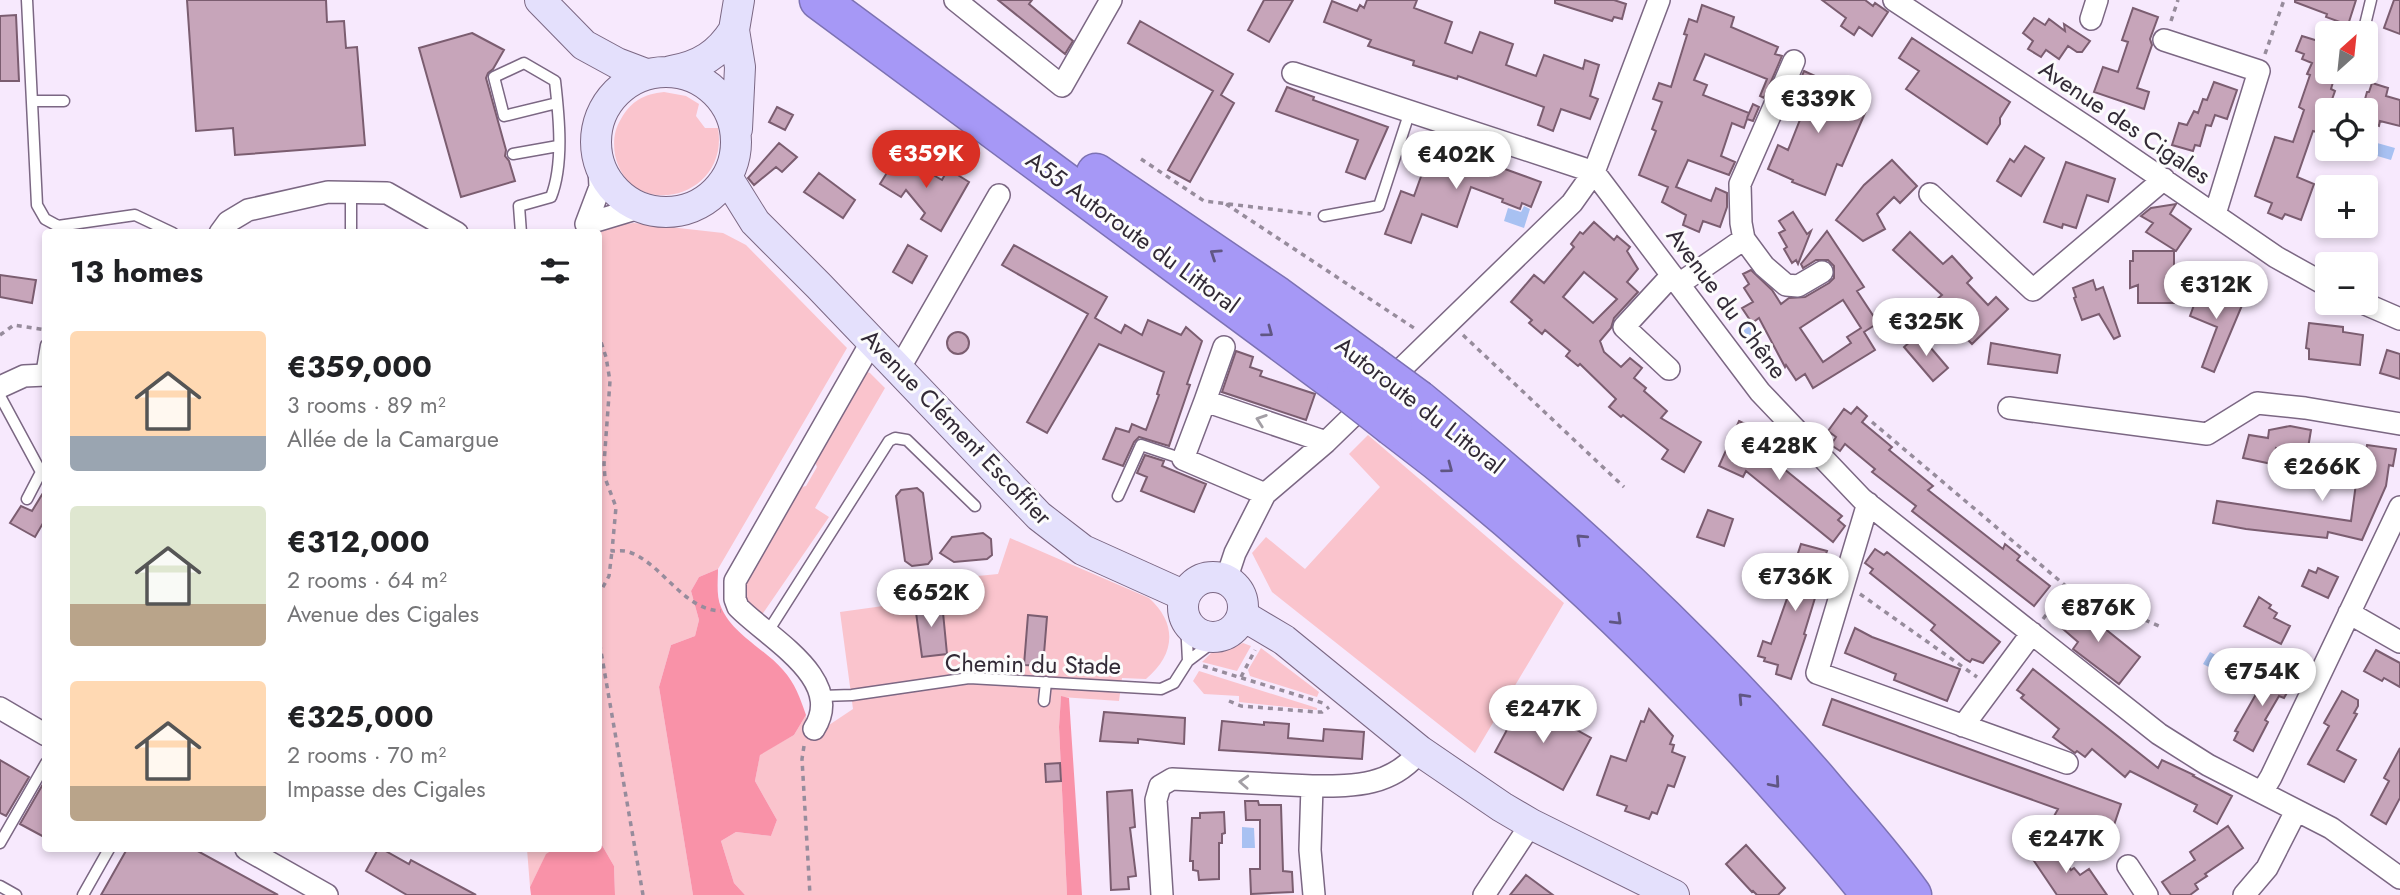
<!DOCTYPE html>
<html lang="en">
<head>
<meta charset="utf-8">
<style>
  body { margin:0; font-family:Jost,sans-serif; background:#f6f6f6; color:#202124; height:100vh; display:flex; flex-direction:column; font-size:26px; white-space:nowrap }
  * { box-sizing:border-box; margin:0 }
  p { font-size:23px; color:#757577 }
  .icon { flex:none; width:38px; height:38px; fill:none; stroke:currentColor; stroke-width:2; stroke-linecap:round; stroke-linejoin:round }
  .map { position:relative; flex:1; overflow:hidden }
  .details { position:absolute; left:42px; top:229px; width:560px; height:623px; display:flex; flex-direction:column; background:#fff; border-radius:7px; box-shadow:0 4px 10px #0003 }
  .details>* { flex:none }
  .needle { width:46px; rotate:27deg }
  .controls { position:absolute; left:2315px; top:21px; display:grid; gap:14px }
  .controls a { display:grid; place-items:center; width:63px; height:63px; border-radius:7px; background:#fff; box-shadow:0 4px 10px #0003; font-size:35px }
  .price { position:absolute; translate:-50% -60px; padding:0 16px; border-radius:24px; background:#fff; color:#222; font-size:23px; line-height:46px; filter:drop-shadow(0 2px 4px #0008) }
  .price::after { content:''; position:absolute; left:50%; top:42px; width:21px; height:16px; margin-left:-10px; background:inherit; clip-path:polygon(0 0,100% 0,50% 100%) }
  .price.on { background:#d93025; color:#fff }
  ul { padding:0; list-style:none }
  li { display:flex; align-items:center; gap:21px; height:175px; padding:0 28px }
  li span { display:grid; place-items:center; flex:none; width:196px; height:140px; border-radius:7px; color:#555 }
  li>.icon { margin-inline-start:auto }
  span .icon { width:84px; height:84px; fill:#fffc; stroke-width:1 }
  li b { font-size:30px }
  h2 { display:flex; justify-content:space-between; align-items:center; height:84px; padding:0 28px; font-size:30px }
  .map>svg:first-child { display:block }
</style>
</head>
<body>
<div class="map">
<svg width="2400" height="895" viewBox="0 0 2400 895">
  <rect width="100%" height="100%" fill="#f7e9fd"/>
  <!-- green -->
  <path fill="#fac4cd" d="M664,92L686,96L699,104L696,116L705,128H718C730,199 630,223 615,155C613,142 614,130 621,119C631,101 644,94 664,92Z
    M634,223L723,233L746,245L847,348L718,569L699,577L691,591L699,620L695,636L671,645L659,687L693,895H615L614,866L599,840L598,530L602,510L599,507V233L616,225Z
    M865,371L870,373L885,388L815,508L829,517L759,619L744,599L746,576L794,489L806,486L817,467L813,457Z
    M1368,435L1564,603L1475,753L1272,592L1252,553L1266,537L1305,569L1380,487L1349,454Z
    M1010,538L1149,598C1178,624 1175,655 1146,679L1122,678L1119,701L1061,697L1059,727L1067,895H745L734,883L721,841L736,832L771,836L777,820L755,781L760,754L794,735L806,715V724L826,727L853,709L840,612L883,606L882,593L957,584V578L998,574Z
    M1243,643L1251,646L1237,671L1202,662L1211,653L1226,651Z
    M1261,648L1319,692L1317,697L1250,676L1248,670Z
    M1199,671L1317,708V710L1239,702V696L1204,694L1193,681Z
    M527,849H554L546,855L530,887Z"/>
  <!-- forest -->
  <path fill="#f992a8" d="M718,569C718,580 716,596 721,607C732,634 765,649 783,670C795,683 800,698 806,715L794,735L760,755L755,781L777,820L771,836L736,832L721,841L734,883L745,895H693L659,687L671,645L695,636L699,620L691,591L699,577Z
    M1061,696L1069,698L1082,895H1067L1059,727Z
    M599,840L614,866L615,895H531L530,887L546,854L554,849H598Z"/>
  <!-- water -->
  <path fill="#a8c1f2" d="M2370,141L2395,148L2391,160L2367,153Z
    M1524,206L1530,209L1524,228L1504,221L1508,208L1521,212Z
    M1750,326L1761,343L1753,349L1741,332Z
    M2210,652L2233,664L2232,672H2229L2226,676L2203,664Z
    M1242,827L1254,828L1255,848H1242Z"/>
  <!-- building -->
  <path fill="#c7a5ba" stroke="#7b5d70" stroke-width="2" fill-rule="evenodd" d="M187,0H326L327,22L344,21L346,48L357,47L365,145L235,155L233,128L196,131Z
    M998,0H1032L1029,4L1073,41L1065,54Z
    M1264,0H1293L1269,42L1248,30Z
    M1367,0H1417L1414,8L1452,22L1445,43L1472,53L1480,32L1513,44L1506,65L1536,76L1544,55L1583,69L1585,60L1599,65L1590,96L1598,99L1590,119L1561,109L1553,131L1538,125L1544,107L1458,76L1457,79L1413,65L1414,61L1368,46L1371,40L1324,22L1332,1L1357,11L1360,5L1364,8Z
    M1555,0H1614L1626,4L1622,19L1614,17L1612,21L1555,3Z
    M1822,0H1865L1873,6L1875,3L1888,12L1872,36L1859,27L1854,35L1841,26L1846,18Z
    M2295,0H2356L2348,25L2326,17L2327,14L2295,2Z
    M2394,0H2400V34L2384,28Z
    M1702,5L1734,17L1731,27L1778,47L1775,54L1782,56L1764,98L1760,96L1767,79L1705,54L1694,80L1707,85L1703,95L1749,113L1747,118L1753,104L1759,107L1753,121L1747,119L1744,128L1732,123L1721,156L1735,162L1729,175L1688,160L1676,187L1711,201L1716,188L1727,193V207L1720,227L1703,221L1699,232L1683,225L1686,215L1662,202L1668,187L1639,175L1656,131L1652,129L1662,102L1653,99L1659,83L1671,87L1687,35L1684,34L1689,19L1697,22Z
    M2133,8L2158,17L2150,39L2152,45L2137,88L2149,92L2144,109L2094,92L2103,67L2118,72L2128,42L2122,40Z
    M16,15L19,81H0V16Z
    M2034,18L2045,25L2049,19L2065,31L2064,24L2090,41L2082,52H2077L2068,46L2059,59L2046,50L2041,57L2028,49L2033,41L2023,33Z
    M1140,21L1233,74L1221,95L1234,103L1190,182L1168,170L1213,91L1128,43Z
    M472,33L504,50L493,69L488,73L486,78L506,150L505,156L509,161L515,181L461,197L419,48Z
    M2302,36L2328,44V72H2336L2331,89L2335,91L2320,133L2313,131L2297,177L2314,184L2301,220L2285,214L2282,219L2268,213L2272,203L2255,196L2275,137L2293,142L2304,110L2299,107L2310,75L2307,74L2312,63L2302,59L2304,54L2296,51Z
    M1912,38L2010,102L2000,118V124L1987,144L1906,89L1919,71L1899,58Z
    M1804,71L1824,80L1822,85L1859,101L1850,114L1865,113L1842,166L1837,164L1825,195L1792,182L1793,180L1768,169L1778,145L1788,150L1803,112L1789,106Z
    M2214,82L2237,90L2227,119L2215,115L2211,126L2206,125L2200,146L2195,145L2193,151L2172,145L2179,123L2187,125L2194,111L2198,113L2203,99L2207,100Z
    M2372,83L2388,88L2386,96L2400,100V126L2380,121L2379,126L2366,122V110H2362L2367,92H2369Z
    M1287,87L1314,97L1313,100L1388,127L1365,179L1346,172L1358,140L1276,111Z
    M777,107L793,115L785,130L769,122Z
    M779,143L797,157L782,172L776,167L754,185L748,178Z
    M1433,143L1541,182L1531,207L1522,203L1520,209L1502,202L1503,199L1471,187L1457,227L1422,214L1411,243L1385,234L1401,191L1414,196Z
    M2025,146L2044,158L2021,196L1997,181L2010,159L2014,162Z
    M898,155L942,180L948,169L969,182L941,231L921,219L925,213L906,190L901,197L880,184Z
    M1892,160L1917,186L1900,203L1894,197L1877,214L1885,229L1863,241L1836,220L1864,185Z
    M2066,162L2115,179L2108,202L2087,195L2076,228L2063,224L2062,228L2044,222Z
    M819,173L855,200L843,218L804,192Z
    M2176,204L2170,214L2191,229L2176,251L2146,232L2153,223L2141,216L2151,208Z
    M1793,212L1807,234L1811,231L1798,264L1796,260L1792,263L1784,249L1787,247L1779,233L1785,230L1779,221Z
    M1594,222L1614,240L1617,236L1630,247L1627,251L1638,269L1627,282L1638,292L1614,318L1611,328L1600,341L1604,352L1621,367L1630,358L1642,368L1634,378L1646,388L1644,391L1667,411L1661,418L1701,442L1684,472L1662,459L1668,450L1623,415L1621,417L1609,407L1616,399L1580,364L1578,366L1566,356L1570,351L1558,341L1545,330L1542,334L1529,323L1532,320L1511,302L1534,275L1544,283L1574,247L1571,244L1580,232L1583,234ZM1584,272L1617,299L1593,323L1563,297Z
    M1827,231L1864,287L1857,291L1878,323L1864,332L1875,350L1813,388L1805,374L1796,380L1786,365L1785,367L1759,318L1752,323L1742,308L1753,302L1744,288L1749,284L1743,274L1751,270L1772,290L1781,304L1789,298L1805,297L1829,283L1834,278V266L1828,260H1816L1803,268L1801,264ZM1843,300L1861,328L1847,337L1851,343L1823,362L1800,328Z
    M1910,232L1943,264L1952,256L1972,278L1967,283L1988,305L1996,297L2008,309L1972,344L1952,324L1956,320L1936,300L1942,295L1893,250Z
    M908,245L927,256L912,283L893,272Z
    M1014,245L1107,297L1095,318L1121,333L1125,325L1142,335L1148,320L1181,335L1186,327L1202,341L1187,384L1190,385L1169,446L1139,437L1134,442L1123,466L1103,459L1116,428L1129,432L1132,424L1146,430L1159,395L1157,394L1164,372L1099,344L1047,433L1027,422L1088,314L1002,265Z
    M2133,251H2174V303H2138V285L2130,288V261H2133Z
    M0,275L36,280L32,303L0,297Z
    M2093,280L2096,290L2103,287L2120,336L2114,339L2099,314L2082,320L2074,298L2076,297L2073,288Z
    M2201,286L2243,303L2214,372L2202,367L2217,327L2190,316Z
    M2309,323L2343,327V332L2363,335L2360,365L2309,359V349L2306,348Z
    M947 343a11 11 0 1 1 22 0a11 11 0 1 1-22 0Z
    M1919,334L1948,368L1933,381L1904,347Z
    M1991,343L2060,355L2057,373L1988,364Z
    M2387,350L2400,354V379L2380,373Z
    M1236,351L1253,357L1250,367L1262,371L1260,376L1315,394L1306,420L1222,392Z
    M1857,407L1867,416L1862,422L1892,447L1889,450L1933,486L1928,490L2003,549L2005,544L2020,556L2017,560L2050,586L2034,606L1912,511L1916,506L1872,472L1875,469L1845,444L1840,451L1831,445L1836,437L1828,431L1844,409L1851,414Z
    M1739,421L1757,430L1752,441L1758,444L1757,447L1842,516L1838,520L1845,526L1833,542L1746,471L1743,477L1719,466Z
    M2290,426L2311,430L2307,454L2276,448L2272,464L2243,458L2249,435L2268,438L2269,430Z
    M2367,445L2396,449L2393,466L2389,465L2386,486L2362,540L2328,532L2327,538L2246,529L2213,523L2217,501L2351,521L2357,476V471L2344,469L2348,449L2366,451Z
    M1145,455L1164,461L1162,466L1206,484L1194,512L1141,491L1147,477L1137,473Z
    M46,488V518L35,537L10,523L21,506L32,511Z
    M917,488L923,493L932,559L928,564L912,566L905,561L896,496L901,490Z
    M1708,510L1733,519L1724,546L1697,537Z
    M983,533L991,539L992,555L987,559L954,562L940,553L952,537Z
    M1801,544L1827,551L1811,597L1815,598L1804,634L1806,635L1791,679L1776,674L1778,665L1764,661L1765,658L1758,656L1763,641L1771,644L1790,590H1786Z
    M1875,549L1884,555L1887,552L2000,642L1983,663L1972,659L1970,662L1965,659L1931,630L1935,625L1870,573L1873,569L1865,563Z
    M2318,568L2338,577L2328,598L2302,586L2309,570L2316,573Z
    M2259,597L2271,605L2269,608L2277,613L2274,618L2290,626L2281,644L2244,626Z
    M942,602L947,654L922,657L915,605Z
    M2073,603L2140,657L2119,684L2073,649L2078,642L2056,623Z
    M1028,615L1047,617L1043,666L1024,665Z
    M1855,628L1872,637L1960,669L1947,701L1894,680L1896,674L1845,653Z
    M2376,650L2400,663V687L2384,678L2382,681L2364,671Z
    M2272,666L2295,679L2284,698L2279,696L2265,720L2268,722L2253,751L2234,740L2238,732L2235,731Z
    M2033,669L2158,768L2162,760L2194,775L2193,776L2232,796L2217,824L2194,811L2197,805L2130,771L2125,777L2092,749L2085,757L2077,751L2075,753L2053,737L2059,729L2021,698L2024,695L2017,690Z
    M2342,691L2358,700V706L2354,713L2357,714L2337,750L2356,760L2344,782L2308,764L2329,726L2324,723Z
    M1832,699L2121,804L2113,828L2099,824L2096,833L2053,818L2058,809L1823,725Z
    M1523,700L1591,738L1563,790L1495,752Z
    M1649,709L1673,736L1670,744L1674,745L1672,752L1685,757L1674,787L1668,785L1657,814L1652,812L1649,819L1625,811L1627,806L1597,795L1611,756L1626,761L1641,721L1644,722Z
    M1104,712L1185,718L1184,744L1138,739V743L1100,741Z
    M1222,721L1264,725V722L1289,724L1288,738L1323,741L1324,729L1364,732L1362,759L1219,750Z
    M2400,748V798L2386,824L2371,815L2389,781L2384,778Z
    M0,760L29,777L6,816L0,813Z
    M1060,763L1061,781L1046,782L1045,764Z
    M43,784L46,786V838L20,824Z
    M1132,790L1135,827L1130,828L1136,876L1128,877L1129,889L1111,890L1107,792Z
    M1245,801H1258L1259,805H1281L1283,871L1292,872L1293,892L1251,894L1250,869H1260V820H1246Z
    M1224,812L1225,833L1222,834V843H1219V879L1199,880L1198,871L1193,870V861H1190L1192,818H1200V813Z
    M2228,826L2243,848L2205,874L2207,876L2195,884L2198,889L2190,895H2171L2162,882L2195,860L2190,852Z
    M2053,844L2071,870L2074,868L2080,875L2089,869L2107,895H2057L2032,858Z
    M1746,845L1785,888L1778,895H1757L1753,891L1752,892L1726,864Z
    M127,849H194L278,895H101Z
    M378,849H382L409,864L411,860L476,895H407L366,871Z
    M1526,875L1553,895H1510Z"/>
  <g fill="none" stroke-linecap="round" stroke-linejoin="round">
    <!-- lane casing -->
    <g stroke="#7b6783" stroke-width="13">
      <path id="lane" d="M27,0L37,205L45,219L58,226L135,215L173,233
        M2363,33L2371,0
        M32,101H64
        M513,154L558,146
        M351,192V233
        M1324,216L1379,206L1410,111
        M521,233L519,206L551,197C564,164 559,116 555,81L524,63L494,77L504,116L557,103
        M41,375L46,345
        M0,396L41,472L27,499
        M1118,496L1141,445L1183,459
        M1186,622L1188,661L1221,636
        M767,633L889,441L895,438L907,440L975,506
        M821,696L852,695L969,678L1161,689L1174,683L1188,661
        M1044,701L1046,682
        M0,843L46,763
        M0,886L16,895
        M83,895L109,849"/>
    </g>
    <!-- street casing -->
    <g stroke="#7b6783" stroke-width="24">
      <path id="street" d="M955,0L1062,86L1111,0
        M1894,0L2091,130L2276,257L2328,286
        M2091,19L2097,0
        M2164,40L2259,71L2215,214
        M1794,61L1740,184L1741,223L1744,239L1764,266L1786,285L1798,286L1822,272
        M1293,73L1594,172L1760,392L1862,499L2159,734L2208,765L2331,828L2400,878
        M599,167L600,187L586,224L639,208
        M1930,194L2033,290L2164,179
        M220,233L228,222L248,210L328,192L387,193L457,233
        M1679,284L1744,239
        M2363,303L2400,319
        M899,369L999,195
        M1669,369L1624,327L1672,275
        M0,387L24,376L46,375
        M1205,401L1224,347
        M2009,408L2207,434L2257,403L2305,408L2400,424
        M1265,494L1183,459L1205,401L1326,442
        M1868,503L1817,673L2067,763
        M1226,580L1235,553L1265,494L1326,442L1572,203L1594,172L1659,0
        M2349,613L2400,642
        M0,708L46,735
        M1963,726L2032,633
        M814,729C846,679 768,638 738,607L735,599V581L872,341
        M2262,792L2271,777L2400,507
        M246,849L327,895
        M2128,866L2147,895
        M1162,895L1156,800L1160,786L1172,779L1312,786
        M1314,895L1310,850L1312,786C1354,786 1391,787 1420,751
        M1484,895L1531,824
        M2244,895L2267,868L2296,811"/>
    </g>
    <!-- secondary casing -->
    <g stroke="#7b6783" stroke-width="32">
      <path id="secondary" d="M540,0L584,45L617,63L646,74
        M671,71C700,66 719,54 734,30
        M596 142a70 70 0 1 1 140 0a70 70 0 1 1-140 0Z
        M737,129L740,67L734,30L739,0
        M727,177L755,222L819,286L1039,516L1083,550L1185,596
        M1183 607a30 30 0 1 1 60 0a30 30 0 1 1-60 0Z
        M1242,615L1284,640L1420,751L1502,807L1531,824L1674,895"/>
    </g>
    <!-- highway casing -->
    <g stroke="#7d72b3" stroke-width="41">
      <path id="highway" d="M819,0L1346,390
        M1096,173L1277,296L1370,364
        M1419,400C1563,518 1700,643 1821,784C1852,821 1884,856 1912,895
        M1393,427C1535,534 1664,657 1781,790C1812,825 1843,859 1871,895"/>
    </g>
    <!-- path -->
    <path stroke="#978c9c" stroke-width="3.5" stroke-dasharray="5 5" stroke-linecap="butt" d="M2171,21L2178,0
      M2265,54L2284,0
      M1141,159L1204,201L1311,214
      M1226,204L1417,330
      M598,333L606,357L610,381L604,464L605,478L616,507L612,551C618,551 624,550 629,552C663,564 683,610 721,611
      M0,335L14,325L46,330
      M1463,335L1624,487
      M1872,422L2067,587L2159,626
      M1860,594L1977,677
      M598,596L609,576L612,551
      M2043,619L2067,587
      M598,634L643,895
      M1203,666L1323,703
      M1241,677L1255,650
      M1229,701L1241,706L1316,712H1322L1329,707
      M804,746L802,759L810,895"/>
    <!-- lane -->
    <use href="#lane" stroke="#fff" stroke-width="10"/>
    <!-- street -->
    <use href="#street" stroke="#fff" stroke-width="21"/>
    <!-- secondary -->
    <use href="#secondary" stroke="#e4e0fc" stroke-width="30"/>
    <!-- highway -->
    <use href="#highway" stroke="#a698f6" stroke-width="38"/>
    <!-- highway-bridge casing -->
    <g stroke="#7d72b3" stroke-width="41" stroke-linecap="butt">
      <path id="highway-bridge" d="M1370,364L1419,400
        M1346,390L1393,427"/>
    </g>
    <!-- highway-bridge -->
    <use href="#highway-bridge" stroke="#a698f6" stroke-width="38"/>
  </g>
  <!-- one-way arrows -->
  <defs><path id="oneway-chevron" d="M-2-3.5L2.5 0L-2 3.5" fill="none" stroke-width="1.6" stroke-linecap="round" stroke-linejoin="round" transform="scale(1.75)"/></defs>
  <g stroke="#605683">
    <use href="#oneway-chevron" transform="translate(1215 254) rotate(-146)"/>
    <use href="#oneway-chevron" transform="translate(1268 332) rotate(37)"/>
    <use href="#oneway-chevron" transform="translate(1448 468) rotate(37)"/>
    <use href="#oneway-chevron" transform="translate(1581 539) rotate(-137)"/>
    <use href="#oneway-chevron" transform="translate(1617 620) rotate(44)"/>
    <use href="#oneway-chevron" transform="translate(1743 698) rotate(-133)"/>
    <use href="#oneway-chevron" transform="translate(1775 783) rotate(49)"/>
  </g>
  <g stroke="#a39fa5">
    <use href="#oneway-chevron" transform="translate(1261 420) rotate(-161)"/>
    <use href="#oneway-chevron" transform="translate(1244 782) rotate(-177)"/>
  </g>
  <g text-anchor="middle" dominant-baseline="central" stroke-width="6" stroke-linejoin="round" paint-order="stroke">
    <!-- street labels -->
    <g font-size="24" fill="#322a36" stroke="#fcfcfc">
      <text transform="translate(2125 122) rotate(34)">Avenue des Cigales</text>
      <text transform="translate(1133 232) rotate(36)">A55 Autoroute du Littoral</text>
      <text transform="translate(1727 303) rotate(53)">Avenue du Chêne</text>
      <text transform="translate(1420 405) rotate(38)">Autoroute du Littoral</text>
      <text transform="translate(957 427) rotate(46)">Avenue Clément Escoffier</text>
      <text transform="translate(1033 664) rotate(1)">Chemin du Stade</text>
    </g>
  </g>
</svg>
<div class="controls">
<a><svg class="needle" viewBox="-14 -14 28 28"><path d="M0-13l5 13h-10z" fill="#e53935"/><path d="M0 13l5-13h-10z" fill="#757577"/></svg></a>
<a><svg class="icon" aria-label="locate" viewBox="0 0 24 24"><circle cx="12" cy="12" r="6"/><path d="M12 2v4M12 18v4M2 12h4M18 12h4"/></svg></a>
<a>+</a>
<a>−</a>
</div>
<b class="price" style="left:1818px;top:135px">€339K</b>
<b class="price on" style="left:926px;top:190px">€359K</b>
<b class="price" style="left:1456px;top:191px">€402K</b>
<b class="price" style="left:2216px;top:321px">€312K</b>
<b class="price" style="left:1926px;top:358px">€325K</b>
<b class="price" style="left:1779px;top:482px">€428K</b>
<b class="price" style="left:2322px;top:503px">€266K</b>
<b class="price" style="left:1795px;top:613px">€736K</b>
<b class="price" style="left:931px;top:629px">€652K</b>
<b class="price" style="left:2098px;top:644px">€876K</b>
<b class="price" style="left:2262px;top:708px">€754K</b>
<b class="price" style="left:1543px;top:745px">€247K</b>
<b class="price" style="left:2066px;top:875px">€247K</b>
<section class="details">
<h2>13 homes<svg class="icon" aria-label="filters" viewBox="0 0 24 24"><path d="M4 7h16M4 17h16"/><circle cx="9" cy="7" r="2"/><circle cx="15" cy="17" r="2"/></svg></h2>
<ul>
<li><span style="background:linear-gradient(#ffd9b3 75%,#9aa5b1 0)"><svg class="icon" aria-label="home" viewBox="0 0 24 24"><path d="M3 11l9-7 9 7M6 9v11h12V9"/></svg></span><div><b>€359,000</b><p>3 rooms · 89 m²</p><p>Allée de la Camargue</p></div></li>
<li><span style="background:linear-gradient(#dfe7d0 70%,#b9a48a 0)"><svg class="icon" aria-label="home" viewBox="0 0 24 24"><path d="M3 11l9-7 9 7M6 9v11h12V9"/></svg></span><div><b>€312,000</b><p>2 rooms · 64 m²</p><p>Avenue des Cigales</p></div></li>
<li><span style="background:linear-gradient(#ffd9b3 75%,#b9a48a 0)"><svg class="icon" aria-label="home" viewBox="0 0 24 24"><path d="M3 11l9-7 9 7M6 9v11h12V9"/></svg></span><div><b>€325,000</b><p>2 rooms · 70 m²</p><p>Impasse des Cigales</p></div></li>
</ul>
</section>
</div>
</body>
</html>
